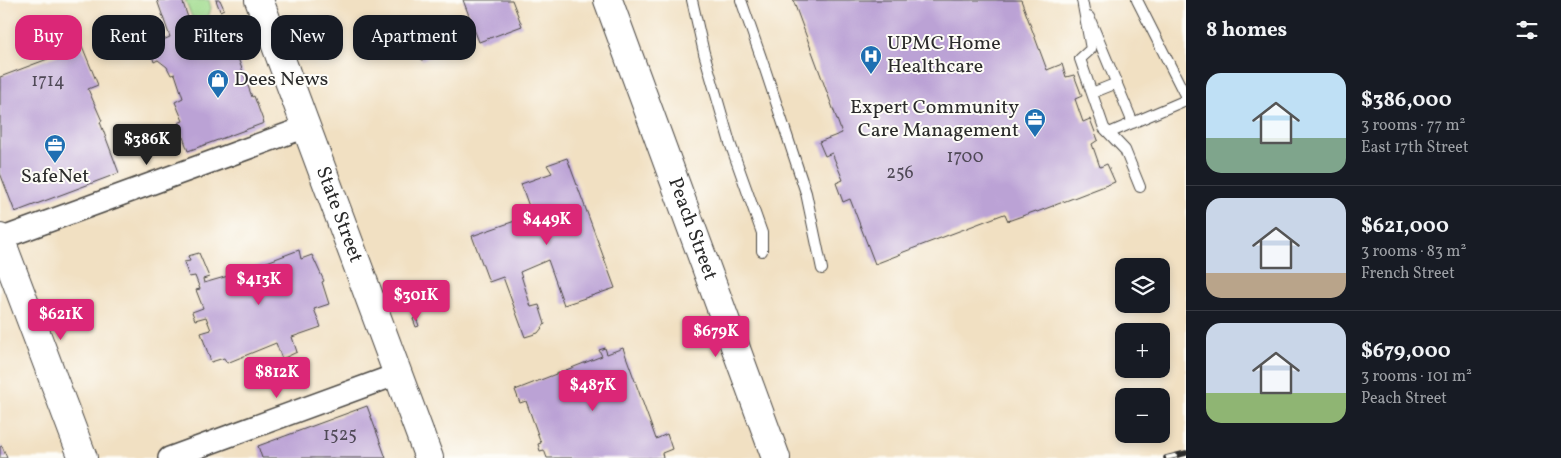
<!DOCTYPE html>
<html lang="en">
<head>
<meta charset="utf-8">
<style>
  body { margin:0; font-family:Vollkorn,serif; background:#20242c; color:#f1f3f6; height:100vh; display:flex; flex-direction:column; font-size:19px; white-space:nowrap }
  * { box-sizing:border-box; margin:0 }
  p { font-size:16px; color:#9ea1a6 }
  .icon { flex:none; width:28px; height:28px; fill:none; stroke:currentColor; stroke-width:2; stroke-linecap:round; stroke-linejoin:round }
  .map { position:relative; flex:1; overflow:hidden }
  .details { display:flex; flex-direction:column; background:#171b24; width:375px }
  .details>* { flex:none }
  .guide { position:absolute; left:15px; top:15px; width:475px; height:45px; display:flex; gap:10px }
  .buttons { position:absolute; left:1115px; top:258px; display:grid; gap:10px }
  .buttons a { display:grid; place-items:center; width:55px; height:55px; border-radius:10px; background:#171b24; box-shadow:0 2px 8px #0003; font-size:25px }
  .price { position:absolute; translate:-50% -42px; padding:0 11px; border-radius:5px; background:#db2777; color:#fff; font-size:16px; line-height:32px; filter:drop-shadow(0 1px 2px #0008) }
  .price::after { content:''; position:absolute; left:50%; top:30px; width:15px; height:11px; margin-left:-8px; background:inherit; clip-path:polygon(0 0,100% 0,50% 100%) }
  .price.current { background:#222; color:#fff }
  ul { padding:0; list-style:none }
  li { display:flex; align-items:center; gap:15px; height:125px; padding:0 20px }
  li+li { border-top:1px solid #363941 }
  li span { display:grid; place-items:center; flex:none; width:140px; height:100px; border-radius:15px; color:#555 }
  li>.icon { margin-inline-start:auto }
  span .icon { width:60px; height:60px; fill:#fffc; stroke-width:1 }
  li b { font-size:21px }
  h2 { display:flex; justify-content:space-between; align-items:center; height:60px; padding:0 20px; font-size:21px }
  .tag { padding:0 18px; border-radius:15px; background:#171b24; box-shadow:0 2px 8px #0003; font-size:18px; line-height:45px }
  .tag.current { background:#db2777; color:#fff }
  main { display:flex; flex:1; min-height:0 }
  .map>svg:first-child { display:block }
</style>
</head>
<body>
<main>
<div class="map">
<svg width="1186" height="458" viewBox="0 0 1186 458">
  <rect width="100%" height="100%" fill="#fdfcf7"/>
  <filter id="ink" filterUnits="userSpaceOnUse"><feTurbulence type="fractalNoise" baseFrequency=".02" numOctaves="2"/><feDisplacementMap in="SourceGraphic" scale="10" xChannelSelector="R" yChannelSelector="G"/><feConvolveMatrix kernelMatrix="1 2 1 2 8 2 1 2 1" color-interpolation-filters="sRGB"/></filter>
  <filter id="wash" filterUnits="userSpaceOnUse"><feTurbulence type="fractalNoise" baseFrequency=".0096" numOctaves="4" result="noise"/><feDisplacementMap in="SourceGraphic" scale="20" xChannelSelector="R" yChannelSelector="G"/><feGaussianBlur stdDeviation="1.12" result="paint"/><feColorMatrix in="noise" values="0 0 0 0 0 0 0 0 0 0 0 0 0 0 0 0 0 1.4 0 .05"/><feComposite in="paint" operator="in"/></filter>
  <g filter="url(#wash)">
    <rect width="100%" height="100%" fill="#f1e0c2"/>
    <!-- green -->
    <path fill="#a1dc8f" stroke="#66845d" d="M185,0H209L211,8L209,15L200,20L192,17Z"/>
    <g id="blocks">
      <!-- building -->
      <path fill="#bba2d5" d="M157,0H182L192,29L207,23L208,25L224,19L252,97L254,96L264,123L188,151L178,123L183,121L175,102L183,98L175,74L171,75L167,67L158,60L154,62L149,46L170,37Z
        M216,0H220L224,9L220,11Z
        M463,0H512L522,26L479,42Z
        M793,0H1021L1047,70L1062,64L1066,77L1074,75L1082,96L1075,99L1083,122L1090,119L1098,140L1092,144L1100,167L1107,164L1115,182L1037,212L1036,211L1008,221L1005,214H1004L901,253V254L875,264L850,199L843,202L836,183L843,180L832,153L825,156L819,142L842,133Z
        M426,44L431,57L422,60L417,47Z
        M82,46L98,85L88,89L102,121L100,122L119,173L15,212L0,173V77Z
        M567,158L615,288L564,305L548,260L520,272L531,307L539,305L545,324L538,333L525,337L503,277L489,282L472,236L532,215L521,184L552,173L547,165Z
        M299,250L301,259L312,255L324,281L322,282L329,304L314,309L321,327L292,337L297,352L282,359L276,343L227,363L224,358L211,362L201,333L211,330L206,317L195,320L192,312L203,308L196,290L200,289L195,276L189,277L184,262L190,261L188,256L199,253L209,277L203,279L204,283L235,274Z
        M416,317L419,326L416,327L413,319Z
        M605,348L607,354L623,348L656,439L667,434L672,449L662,453L663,458H547L544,450L540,451L538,444L541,443L526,401L520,403L515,390L602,356L599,350Z
        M367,406L386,458H262L258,446Z
        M2,446L7,458H0V447Z"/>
    </g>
  </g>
  <g filter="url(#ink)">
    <use href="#blocks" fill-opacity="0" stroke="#494642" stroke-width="1"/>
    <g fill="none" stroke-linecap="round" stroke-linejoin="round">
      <!-- lane casing -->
      <g stroke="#494642" stroke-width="12">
        <path id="lane" d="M692,0L704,53L730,143L762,233V251
          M741,0L765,69L806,193L822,269
          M1082,0L1091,49L1080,59L1104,128L1125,150L1140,187
          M1137,0L1186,97
          M1089,17L1133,123
          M1092,93L1117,83
          M1109,133L1186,100"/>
      </g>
      <!-- street casing -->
      <g stroke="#494642" stroke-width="24">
        <path id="street" d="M0,239L306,127
          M169,458L398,374"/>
      </g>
      <!-- secondary casing -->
      <g stroke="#494642" stroke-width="30">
        <g id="secondary">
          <path id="s1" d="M608,0L776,458"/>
          <path d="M0,238L83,458"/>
        </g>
      </g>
      <!-- primary casing -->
      <g stroke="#494642" stroke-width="30">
        <g id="primary">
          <path id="s2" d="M259,0L429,458"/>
        </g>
      </g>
      <!-- lane -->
      <use href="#lane" stroke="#fff" stroke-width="10"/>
      <!-- street -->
      <use href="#street" stroke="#fff" stroke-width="21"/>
      <!-- secondary -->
      <use href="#secondary" stroke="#fff" stroke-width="28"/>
      <!-- primary -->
      <use href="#primary" stroke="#fff" stroke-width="28"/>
      <!-- rail casing -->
      <g stroke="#2b2b2b" stroke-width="5.5">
        <path id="rail" d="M1166,458L1186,453"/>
      </g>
      <!-- rail -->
      <use href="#rail" stroke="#fdfcf7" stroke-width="4" stroke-dasharray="11" stroke-linecap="butt"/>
    </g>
  </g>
  <!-- icons -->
  <defs>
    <g id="hospital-pin" transform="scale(1.125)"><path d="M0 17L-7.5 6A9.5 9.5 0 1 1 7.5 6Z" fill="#1f6fb2" stroke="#fdfcf7"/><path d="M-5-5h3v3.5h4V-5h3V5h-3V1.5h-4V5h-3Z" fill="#fff"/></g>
    <g id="shop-pin" transform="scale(1.125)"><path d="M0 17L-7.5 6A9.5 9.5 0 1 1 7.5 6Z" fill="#1f6fb2" stroke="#fdfcf7"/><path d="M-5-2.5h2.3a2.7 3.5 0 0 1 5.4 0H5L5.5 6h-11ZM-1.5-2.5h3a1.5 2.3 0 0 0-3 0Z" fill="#fff"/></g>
    <g id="office-pin" transform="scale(1.125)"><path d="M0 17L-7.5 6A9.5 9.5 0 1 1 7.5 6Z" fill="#1f6fb2" stroke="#fdfcf7"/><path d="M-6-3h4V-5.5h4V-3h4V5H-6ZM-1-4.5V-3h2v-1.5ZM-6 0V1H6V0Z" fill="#fff"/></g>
  </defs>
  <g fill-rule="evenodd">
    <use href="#hospital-pin" x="871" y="56"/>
    <use href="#shop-pin" x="218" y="80"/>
    <use href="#office-pin" x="1035" y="119"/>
    <use href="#office-pin" x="55" y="145"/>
  </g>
  <g text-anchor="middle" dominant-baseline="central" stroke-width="4" stroke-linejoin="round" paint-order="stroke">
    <!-- number labels -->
    <g font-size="18" fill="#4f4956">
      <text x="48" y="81">1714</text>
      <text x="965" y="157">1700</text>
      <text x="900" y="173">256</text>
      <text x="340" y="435">1525</text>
    </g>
    <!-- poi labels -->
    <g font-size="20" fill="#2b2b2b" stroke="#fdfcf7" text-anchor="start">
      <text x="887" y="44">UPMC Home<tspan x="887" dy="23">Healthcare</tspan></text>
      <text x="234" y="80">Dees News</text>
      <text x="1019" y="108" text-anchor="end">Expert Community<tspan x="1019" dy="23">Care Management</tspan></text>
      <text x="55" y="177" text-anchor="middle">SafeNet</text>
    </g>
    <!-- street labels -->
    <g font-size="20" fill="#2b2b2b" stroke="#fdfcf7">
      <text stroke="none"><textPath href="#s2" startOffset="229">State Street</textPath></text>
      <text stroke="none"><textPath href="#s1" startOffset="244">Peach Street</textPath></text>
    </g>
  </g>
</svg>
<div class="buttons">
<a><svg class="icon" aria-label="layers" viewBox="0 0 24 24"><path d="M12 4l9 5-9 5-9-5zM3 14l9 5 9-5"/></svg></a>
<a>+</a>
<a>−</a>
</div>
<b class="price current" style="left:147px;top:166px">$386K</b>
<b class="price" style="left:547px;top:246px">$449K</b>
<b class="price" style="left:259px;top:306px">$413K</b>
<b class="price" style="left:416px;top:322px">$301K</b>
<b class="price" style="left:61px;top:341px">$621K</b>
<b class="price" style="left:716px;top:358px">$679K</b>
<b class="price" style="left:277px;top:399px">$812K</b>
<b class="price" style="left:593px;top:412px">$487K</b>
<div class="guide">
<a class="tag current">Buy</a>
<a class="tag">Rent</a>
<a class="tag">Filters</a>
<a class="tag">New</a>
<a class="tag">Apartment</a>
</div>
</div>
<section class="details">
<h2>8 homes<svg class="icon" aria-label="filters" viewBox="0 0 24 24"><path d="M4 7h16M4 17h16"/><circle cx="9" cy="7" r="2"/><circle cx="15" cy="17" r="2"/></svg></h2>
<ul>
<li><span style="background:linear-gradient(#bfe0f5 65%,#7fa58c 0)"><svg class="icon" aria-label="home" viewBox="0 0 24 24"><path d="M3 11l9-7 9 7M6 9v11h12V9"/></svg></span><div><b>$386,000</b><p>3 rooms · 77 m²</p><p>East 17th Street</p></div></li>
<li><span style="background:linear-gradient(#c9d6e8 75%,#b9a48a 0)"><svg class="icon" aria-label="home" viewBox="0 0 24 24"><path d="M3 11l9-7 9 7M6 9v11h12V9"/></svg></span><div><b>$621,000</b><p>3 rooms · 83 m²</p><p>French Street</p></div></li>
<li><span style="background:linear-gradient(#c9d6e8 70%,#8fb573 0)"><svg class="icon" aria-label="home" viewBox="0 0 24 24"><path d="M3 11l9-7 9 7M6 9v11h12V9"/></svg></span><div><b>$679,000</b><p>3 rooms · 101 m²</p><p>Peach Street</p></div></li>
</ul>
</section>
</main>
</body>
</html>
